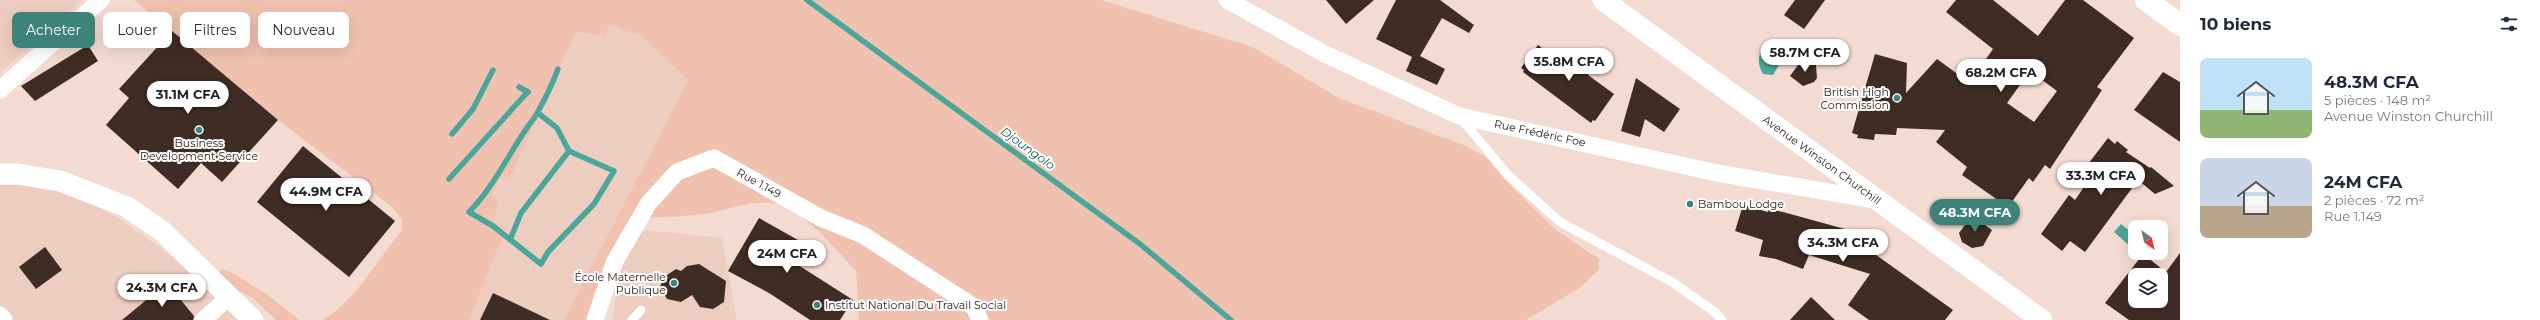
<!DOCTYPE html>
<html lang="fr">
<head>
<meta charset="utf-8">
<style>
  body { margin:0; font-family:Montserrat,sans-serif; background:#f6f6f7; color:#1f2937; height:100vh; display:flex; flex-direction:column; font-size:15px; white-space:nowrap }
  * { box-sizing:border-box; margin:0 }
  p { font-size:13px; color:#747a83 }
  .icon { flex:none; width:22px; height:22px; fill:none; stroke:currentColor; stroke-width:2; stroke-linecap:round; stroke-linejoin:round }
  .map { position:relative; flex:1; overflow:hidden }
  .panel { display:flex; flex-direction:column; background:#fff; width:360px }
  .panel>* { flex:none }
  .banner { position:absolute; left:12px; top:12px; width:380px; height:36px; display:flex; gap:8px }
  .needle { width:26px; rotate:146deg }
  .buttons { position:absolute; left:2128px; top:220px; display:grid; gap:8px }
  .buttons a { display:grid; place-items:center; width:40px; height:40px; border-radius:8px; background:#fff; box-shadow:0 4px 16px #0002; font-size:20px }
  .price { position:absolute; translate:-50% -34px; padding:0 9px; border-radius:14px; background:#fff; color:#222; font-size:13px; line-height:26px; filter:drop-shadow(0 1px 2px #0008) }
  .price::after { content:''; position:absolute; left:50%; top:24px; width:12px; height:9px; margin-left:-6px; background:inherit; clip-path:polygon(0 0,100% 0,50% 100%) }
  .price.active { background:#3e837a; color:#fff }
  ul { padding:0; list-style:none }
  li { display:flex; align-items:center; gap:12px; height:100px; padding:0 20px }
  li span { display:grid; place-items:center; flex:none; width:112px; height:80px; border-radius:8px; color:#555 }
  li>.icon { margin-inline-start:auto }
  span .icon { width:48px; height:48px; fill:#fffc; stroke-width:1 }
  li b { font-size:17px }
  h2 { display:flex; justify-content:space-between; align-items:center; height:48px; padding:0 20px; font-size:17px }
  .pill { padding:0 14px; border-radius:8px; background:#fff; box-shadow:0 4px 16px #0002; font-size:14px; line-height:36px }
  .pill.active { background:#3e837a; color:#fff }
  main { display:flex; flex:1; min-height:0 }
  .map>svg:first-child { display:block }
</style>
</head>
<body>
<main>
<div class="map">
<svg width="2180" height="320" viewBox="0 0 2180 320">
  <rect width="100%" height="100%" fill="#f4dbd1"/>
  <!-- built -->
  <path fill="#edcdbf" d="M0,0H82L0,73Z
    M609,25L641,36L688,80L564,320H469L506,229L493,222L499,200L492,196L501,176L510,178L576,32L606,36Z
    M0,184L31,186L61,192L90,203L117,217L170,255L240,320H0Z
    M645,230L722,238L737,320H612L624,247Z"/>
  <!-- green -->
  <path fill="#f0c1ae" d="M134,0H1101L1253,47L1339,98L1466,146L1486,157L1507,182L1555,229L1599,259V269L1581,287L1526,320H859L856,271C837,251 810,218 786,207C759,194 724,213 696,215C677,217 657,217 638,218L620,234L588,320H564L688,80L641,36L609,25L606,36L576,32L510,178L501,176L492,196L499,200L493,222L506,229L469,320H323C357,299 377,260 402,230V220L392,207L278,120Z
    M223,269L233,273L265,293L300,320H276L253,298L218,280V271Z"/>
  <!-- water -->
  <path fill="#4aa69a" d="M1781,40L1788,43V53L1776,57L1779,65L1773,75L1763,74C1753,57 1762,43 1781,40Z
    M2121,224L2135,235V243L2131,247L2114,232Z"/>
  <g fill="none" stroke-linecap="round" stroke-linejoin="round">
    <!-- stream -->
    <path stroke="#4aa69a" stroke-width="5.5" d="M807,0L1140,244L1231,320
      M538,113L557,128L569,151L614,171L594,204L548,252L541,264L493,226L469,212C497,184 511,147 535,117C544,101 552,86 558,69
      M452,134L473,109L493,70
      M449,179L524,96L528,92L519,87
      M510,240L521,213L569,151"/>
  </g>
  <!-- building -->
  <path fill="#3f2c24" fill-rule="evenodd" d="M1326,0H1374L1346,24Z
    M1396,0H1440L1474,25L1469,33L1442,18L1420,56L1445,69L1437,85L1406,71L1412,57L1376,39Z
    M1795,0H1825L1804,29L1784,15Z
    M1956,0H1993L2038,36L2065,0H2083L2134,38L2097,87L2102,90L2050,169L2045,165L2033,182L2029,178L2011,203L2008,201L2005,205L1962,175L1967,167L1936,142L1945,130L1897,128L1896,135L1875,134L1874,140L1857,138L1858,135L1852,133L1875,54L1907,63L1906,93L1937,59L1963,78L1971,68L1977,72L1993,49L1946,12ZM2030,71L2057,91L2034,122L2007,103Z
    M172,31L278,120L222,182L201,163L178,189L106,125L129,98L119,89Z
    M88,45L98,61L35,101L21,86Z
    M1538,45L1550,54L1553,50L1576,65L1583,56L1595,65L1588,75L1614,94L1595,121L1593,120L1591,123L1523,72L1524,70L1521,68Z
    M1804,57L1816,65L1817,78L1814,82L1803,86L1790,76Z
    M2163,72L2180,82V142L2134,110Z
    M1636,78L1680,109L1664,132L1645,119L1640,137L1621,131Z
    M2108,138L2115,144L2117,141L2128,150L2126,152L2150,168L2151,167L2174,186L2155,194L2138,180L2085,252L2070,241L2062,251L2041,234L2069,195L2075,200L2093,174L2085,168Z
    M303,146L395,221L349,277L257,202Z
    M1743,205L1768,212L1769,209L1783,212L1874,237L1865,247L1953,310L1945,320H1869L1848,305L1870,274L1809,255L1803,269L1776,259L1759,256L1763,240L1735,231Z
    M1972,216L1992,230L1983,246L1972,248L1962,242L1959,233Z
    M759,218L805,244L795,263L853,300L840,320H810L769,293L728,271Z
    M45,247L62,270L36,289L19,267Z
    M2180,253V320H2129L2105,303L2143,254L2166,272ZM2135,275H2161V301H2135Z
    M699,264L726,281L724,302L713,309L700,307L692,295L681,302L667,299L660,287L664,277L676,269L681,271L687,266Z
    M167,283L194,316L193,320H122Z
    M493,293L550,320H480Z
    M1811,297L1835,320H1790Z"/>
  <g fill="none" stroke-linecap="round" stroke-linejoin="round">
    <!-- service -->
    <path stroke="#fff" stroke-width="9" d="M1460,117L1507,174L1560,222L1672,282L1715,312L1722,320
      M632,320L641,310"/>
    <!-- minor -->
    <path stroke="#fff" stroke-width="17" d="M1227,0L1325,54L1459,116L1717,173L1875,200
      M0,90L101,0
      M0,315L4,320
      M203,320L230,296
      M595,320L614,263L648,204L677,172L714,158L821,218L863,235L974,307L980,320"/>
    <!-- tertiary -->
    <path stroke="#fff" stroke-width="21" d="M1603,0L2042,320
      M0,174H18L60,181L127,207L162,231L253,320"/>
    <!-- secondary -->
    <path stroke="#fff" stroke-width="22" d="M2146,0L2180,25"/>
  </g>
  <!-- markers -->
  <g fill="#3e837a" stroke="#fff" stroke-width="1.5">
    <circle cx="1897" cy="98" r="4"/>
    <circle cx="199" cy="130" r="4"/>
    <circle cx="1690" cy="204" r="4"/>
    <circle cx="674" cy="283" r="4"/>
    <circle cx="817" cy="305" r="4"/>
  </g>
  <g text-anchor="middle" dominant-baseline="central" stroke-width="4" stroke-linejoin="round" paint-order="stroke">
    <!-- poi labels -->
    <g font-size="11" fill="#29201c" stroke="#fff" text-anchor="end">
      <text x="1889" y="92">British High<tspan x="1889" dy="13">Commission</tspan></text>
      <text x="199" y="143" text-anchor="middle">Business<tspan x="199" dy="13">Development Service</tspan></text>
      <text x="1698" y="204" text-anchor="start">Bambou Lodge</text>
      <text x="666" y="277">École Maternelle<tspan x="666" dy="13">Publique</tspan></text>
      <text x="825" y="305" text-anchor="start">Institut National Du Travail Social</text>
    </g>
    <!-- street labels -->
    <g font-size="11" fill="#29201c" stroke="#fff">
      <text transform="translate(1540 133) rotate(12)">Rue Frédéric Foe</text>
      <text transform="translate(1822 160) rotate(36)">Avenue Winston Churchill</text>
      <text transform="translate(759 183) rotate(29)">Rue 1.149</text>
    </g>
    <!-- water labels -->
    <g font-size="12" font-style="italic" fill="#146058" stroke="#fff">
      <text transform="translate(1028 148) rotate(36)">Djoungolo</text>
    </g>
  </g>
</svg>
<div class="buttons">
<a><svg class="needle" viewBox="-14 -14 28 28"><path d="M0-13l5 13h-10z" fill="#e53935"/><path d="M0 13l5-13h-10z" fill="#747a83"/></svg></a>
<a><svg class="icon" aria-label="layers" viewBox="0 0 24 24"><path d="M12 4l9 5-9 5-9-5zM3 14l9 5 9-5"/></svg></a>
</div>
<b class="price" style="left:1805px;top:73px">58.7M CFA</b>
<b class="price" style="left:1569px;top:82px">35.8M CFA</b>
<b class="price" style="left:2001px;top:93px">68.2M CFA</b>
<b class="price" style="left:188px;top:115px">31.1M CFA</b>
<b class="price" style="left:2101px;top:196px">33.3M CFA</b>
<b class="price" style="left:326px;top:212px">44.9M CFA</b>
<b class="price active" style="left:1975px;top:233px">48.3M CFA</b>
<b class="price" style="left:1843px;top:263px">34.3M CFA</b>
<b class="price" style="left:787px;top:274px">24M CFA</b>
<b class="price" style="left:162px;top:308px">24.3M CFA</b>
<div class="banner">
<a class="pill active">Acheter</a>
<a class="pill">Louer</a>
<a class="pill">Filtres</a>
<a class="pill">Nouveau</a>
</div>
</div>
<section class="panel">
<h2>10 biens<svg class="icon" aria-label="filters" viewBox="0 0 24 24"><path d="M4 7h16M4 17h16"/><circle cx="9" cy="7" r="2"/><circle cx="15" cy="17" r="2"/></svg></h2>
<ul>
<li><span style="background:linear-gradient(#bfe0f5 65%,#8fb573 0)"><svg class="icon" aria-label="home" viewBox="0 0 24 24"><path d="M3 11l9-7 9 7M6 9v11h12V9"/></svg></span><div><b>48.3M CFA</b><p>5 pièces · 148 m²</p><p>Avenue Winston Churchill</p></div></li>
<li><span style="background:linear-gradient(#c9d6e8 60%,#b9a48a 0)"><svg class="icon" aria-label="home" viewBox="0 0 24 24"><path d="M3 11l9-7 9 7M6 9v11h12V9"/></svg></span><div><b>24M CFA</b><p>2 pièces · 72 m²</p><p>Rue 1.149</p></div></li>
</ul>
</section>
</main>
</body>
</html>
